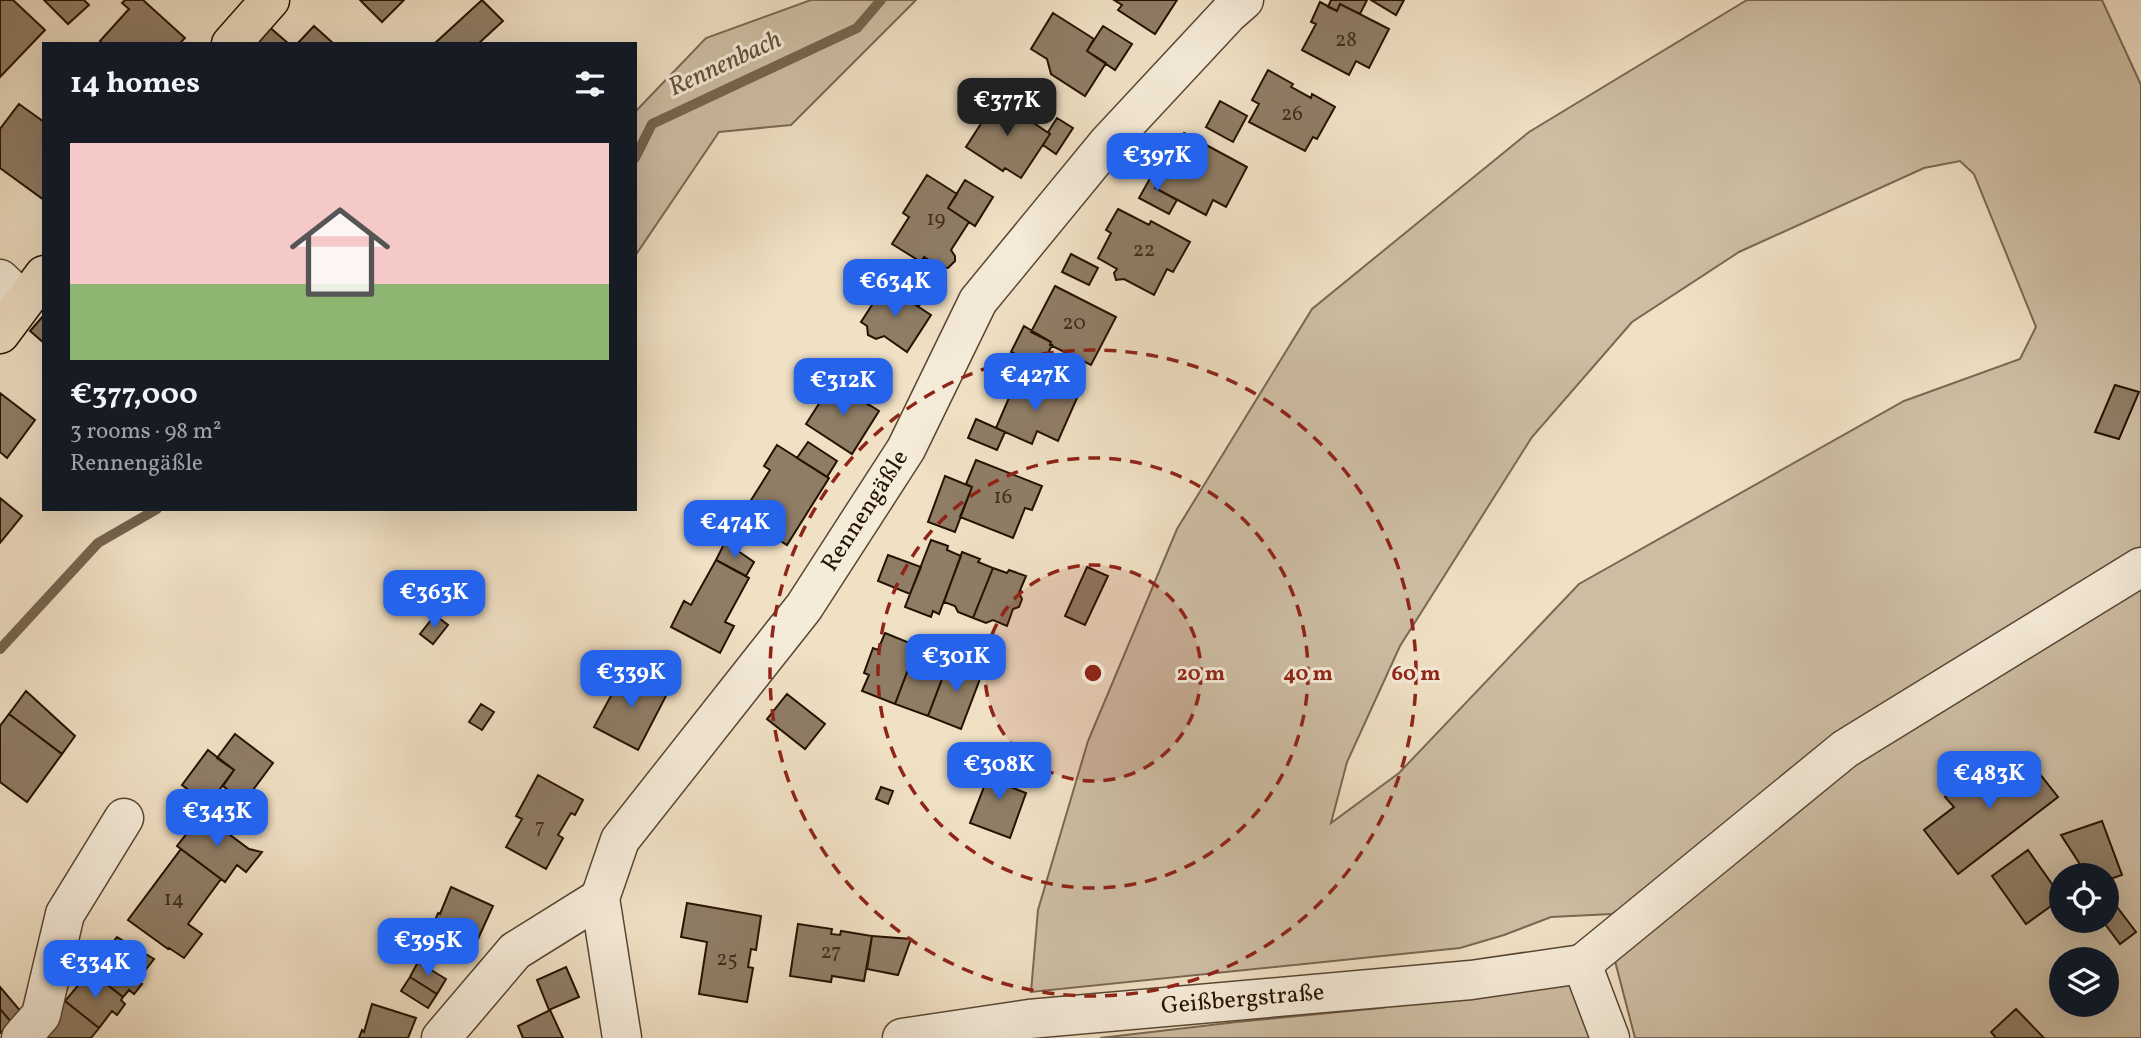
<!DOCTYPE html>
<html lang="en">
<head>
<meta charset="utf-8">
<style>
  body { margin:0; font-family:Vollkorn,serif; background:#20242c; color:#f1f3f6; height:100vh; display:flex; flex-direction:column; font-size:26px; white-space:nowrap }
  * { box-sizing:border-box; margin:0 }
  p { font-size:23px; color:#9ea1a6 }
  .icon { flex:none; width:38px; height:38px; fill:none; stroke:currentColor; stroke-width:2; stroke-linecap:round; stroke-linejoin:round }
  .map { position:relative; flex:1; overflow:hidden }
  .panel { position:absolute; left:42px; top:42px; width:595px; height:469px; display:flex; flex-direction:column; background:#171b24; border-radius:0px; box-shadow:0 7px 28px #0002 }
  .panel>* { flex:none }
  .buttons { position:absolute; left:2049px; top:863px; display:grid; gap:14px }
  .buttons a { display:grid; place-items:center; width:70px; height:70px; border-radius:50%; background:#171b24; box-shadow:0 7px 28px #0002; font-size:35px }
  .price { position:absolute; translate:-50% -60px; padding:0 16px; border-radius:14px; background:#2563eb; color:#fff; font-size:23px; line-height:46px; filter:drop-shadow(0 2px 4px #0008) }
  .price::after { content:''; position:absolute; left:50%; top:42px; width:21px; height:16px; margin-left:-10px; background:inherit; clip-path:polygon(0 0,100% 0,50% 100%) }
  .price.active { background:#222; color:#fff }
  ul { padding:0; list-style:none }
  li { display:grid; align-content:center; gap:14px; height:371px; padding:0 28px }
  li+li { border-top:2px solid #363941 }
  li span { display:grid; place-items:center; height:217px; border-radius:0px; color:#555 }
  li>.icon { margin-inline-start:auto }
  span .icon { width:126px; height:126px; fill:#fffc; stroke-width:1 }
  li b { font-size:30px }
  h2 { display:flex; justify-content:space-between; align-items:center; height:84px; padding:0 28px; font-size:30px }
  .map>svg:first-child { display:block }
</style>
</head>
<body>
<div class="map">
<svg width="2141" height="1038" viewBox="0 0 2141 1038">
  <rect width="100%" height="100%" fill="#f0e0c4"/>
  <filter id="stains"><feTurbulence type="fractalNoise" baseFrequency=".00286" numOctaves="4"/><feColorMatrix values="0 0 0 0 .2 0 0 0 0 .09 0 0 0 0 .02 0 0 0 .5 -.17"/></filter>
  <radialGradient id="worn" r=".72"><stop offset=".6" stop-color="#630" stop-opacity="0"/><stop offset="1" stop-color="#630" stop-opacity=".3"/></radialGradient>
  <!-- green -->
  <path fill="#cdbda3" stroke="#796852" stroke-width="2" fill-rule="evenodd" d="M811,0H916L791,125L719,132L635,256V112L706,38Z
    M1747,0H2102L2141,85V547L2099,573L1640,900L1612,914L1551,917L1504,935L1460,948L1031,992L1038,910L1088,741L1177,529L1312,309L1529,132ZM1960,161L1974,174L2036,327L2020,359L1904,401L1579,584L1399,773L1331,823L1347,762L1400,646L1532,437L1632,322L1739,252L1924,168Z
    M2141,580V1038H1635L1615,961L1864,749ZM2062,875H2107V920H2062ZM2062,959H2107V1004H2062Z
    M1573,982L1594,1038H1100L1237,1022L1380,1008L1476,989Z"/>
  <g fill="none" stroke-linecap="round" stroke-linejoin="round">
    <!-- stream -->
    <path stroke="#75644e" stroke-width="10" d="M635,158L652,124L857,28L881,0
      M0,649L98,543L157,509"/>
  </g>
  <!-- building -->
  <path fill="#8f7d66" stroke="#251201" stroke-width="2" d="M0,0H13L45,30L0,77Z
    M44,0H84L89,5L68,24Z
    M125,0H143L185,38L179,44H103L100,41L129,9L122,3Z
    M360,0H404L382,22Z
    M482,0L503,21L478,44H434Z
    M1114,0H1177L1155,34L1118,10L1122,5Z
    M1331,0H1367L1360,14L1340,4L1337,11L1328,7Z
    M1371,0H1404L1396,15Z
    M1320,2L1337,11L1340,4L1389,29L1369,68L1356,61L1349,75L1302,50L1316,24L1311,22Z
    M1053,13L1094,39L1087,51L1106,63L1085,96L1051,74L1047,59L1031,49Z
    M267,25L289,44H251Z
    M314,26L334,44H297Z
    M1103,26L1132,44L1115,70L1087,51Z
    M1268,70L1293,84L1291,87L1311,98L1312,94L1335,107L1317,139L1313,137L1305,151L1249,122L1259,104L1252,100Z
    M991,94L1050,134L1021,178L1005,168L1003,171L966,147L984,119L978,115Z
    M1220,101L1247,116L1233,142L1206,127Z
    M19,104L44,122V200L0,168V129Z
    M1057,118L1073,128L1056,154L1043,145L1050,134L1048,132Z
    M1184,133L1247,167L1226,207L1213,200L1206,215L1155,188Z
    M1157,166L1165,169L1155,188L1177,200L1169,214L1139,198Z
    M927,175L957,194L948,208L969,222L951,250L955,256V261L948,268L940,267L924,257L921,262L892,244L909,217L903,213Z
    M965,180L993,197L975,226L948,208Z
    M1118,209L1149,225L1151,221L1190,242L1173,272L1167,269L1154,295L1124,279L1116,280L1114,273L1117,269L1098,258L1111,233L1106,230Z
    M1071,254L1098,268L1089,285L1062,272Z
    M901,275L928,293L919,306L892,289Z
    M885,285L931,315L907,352L884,336L876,339L868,335L867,326L861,322Z
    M1055,286L1116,317L1091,365L1050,345L1051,342L1031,332Z
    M44,315V343L30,331Z
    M1024,326L1051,342L1050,345H1052L1042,366L1011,352Z
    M858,361L885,378L869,405L842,387Z
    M1017,379L1053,395L1056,389L1077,398L1058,441L1037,431L1032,444L996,428Z
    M833,382L879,411L852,454L806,424Z
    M2115,385L2139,392L2119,439L2095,432Z
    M0,393L35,420L7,458L0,452Z
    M976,419L1005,432L997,450L968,438Z
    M808,442L837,461L827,477L797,458Z
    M777,445L829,478L787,545L741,516L770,470L764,466Z
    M976,460L1042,486L1032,510L1025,508L1013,538L960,517L972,487L966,484Z
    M945,476L972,487L955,532L928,522Z
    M0,498L22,516L0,543Z
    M931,540L948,546L947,550L961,556L939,614L933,611L931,617L905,607Z
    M725,542L754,562L746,576L716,560Z
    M962,552L980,559L978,562L993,568L973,618L958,612L955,606L944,602Z
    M888,555L921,567L910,594L878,581Z
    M716,560L749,578L725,622L734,626L720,653L671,627L684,601L691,605Z
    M1087,567L1108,576L1085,625L1065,616Z
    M993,568L1007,573L1009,570L1026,576L1019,593L1022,599L1019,607L1013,609L1007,626L993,620L986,623L973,618Z
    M435,615L448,625L433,644L420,634Z
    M885,633L917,646L895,704L862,691L869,675L864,673L873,648L878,650Z
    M917,646L950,658L928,716L895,704Z
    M950,658L983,671L961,729L928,716Z
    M625,670L668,692L638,750L594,727Z
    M26,691L75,736L62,754L9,714Z
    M787,694L825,724L805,749L767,719Z
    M481,704L494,712L482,730L469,722Z
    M9,714L62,754L27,802L0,782V726Z
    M235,734L273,763L244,802L223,786L234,770L217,758Z
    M208,750L234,770L208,805L182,785Z
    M2024,754L2058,797L1958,874L1924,830L1954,807L1945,797L1991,761L2000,772Z
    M996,756L1014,763L1011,764L1003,784L1026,793L1010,838L970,823Z
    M538,775L583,800L575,815L571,813L558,835L563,838L546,869L506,847L522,819L516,816Z
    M881,787L893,791L888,804L876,799Z
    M202,814L249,849L262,852L246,872L237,865L225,882L177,846Z
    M2102,821L2122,875L2107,880V875H2087L2061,835Z
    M181,849L221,879L188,924L202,934L184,958L169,948L168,949L128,920Z
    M2028,850L2062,898L2026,924L1992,876Z
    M451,887L493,906L473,950L430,932L438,913L440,914Z
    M2111,899L2136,932L2120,944L2102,920H2107V902Z
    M687,903L761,916L756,950L751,949L748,967L753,968L747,1002L699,994L707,942L681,937Z
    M798,924L832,929L831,934L840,935L841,931L872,936L864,981L832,976L831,982L790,976Z
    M872,936L911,939L898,975L867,969Z
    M117,937L154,959L137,981L142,984L134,994L129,990L123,997L90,971Z
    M418,962L446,979L437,994L410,977Z
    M566,967L579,997L549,1010L537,980Z
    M90,971L123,997L121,1000L125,1004L117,1015L112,1011L99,1028L65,1001Z
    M410,977L437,994L428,1008L401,991Z
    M0,987L23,1014L12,1023L0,1009Z
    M65,1001L99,1028L91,1038H36Z
    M372,1004L416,1018L408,1038H359L362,1030L364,1032Z
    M0,1009L12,1023L0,1033Z
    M2016,1009L2044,1038H1996L1991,1032Z
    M550,1010L563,1038H523L518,1026Z"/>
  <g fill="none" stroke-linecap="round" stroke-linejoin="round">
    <!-- minor casing -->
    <g stroke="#584632" stroke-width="41">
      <g id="minor">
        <path d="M0,279L23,301"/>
        <path d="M1582,964L1845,749L2141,567"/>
        <path d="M1582,964L1610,1038"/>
        <path d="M21,1038L41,1015L65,914L124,818"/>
        <path d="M441,1038L515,951L600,898"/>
        <path id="s1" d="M622,1038L600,898L620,840L804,607L906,449L978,301L1107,144L1228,14L1244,0"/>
        <path id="s2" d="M902,1038L1029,1019L1471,980L1582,964"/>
      </g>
    </g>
    <!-- major casing -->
    <g stroke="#251201" stroke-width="41">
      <path id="major" d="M231,44L270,0
        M0,334L44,275"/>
    </g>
    <!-- minor -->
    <use href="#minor" stroke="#f5ebd9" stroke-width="38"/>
    <!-- major -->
    <use href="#major" stroke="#f0e0c4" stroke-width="38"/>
  </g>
  <!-- distance rings -->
  <circle cx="1093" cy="673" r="108" fill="#8f2418" fill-opacity=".12"/>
  <g fill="none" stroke="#8f2418" stroke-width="3.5" stroke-dasharray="12 9">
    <circle cx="1093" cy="673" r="108"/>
    <circle cx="1093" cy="673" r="215"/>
    <circle cx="1093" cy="673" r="323"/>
  </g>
  <g text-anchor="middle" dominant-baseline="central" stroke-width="6" stroke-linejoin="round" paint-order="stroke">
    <!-- number labels -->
    <g font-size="21" fill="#402d1a">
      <text x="1346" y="40">28</text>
      <text x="1292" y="114">26</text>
      <text x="936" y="219">19</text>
      <text x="1144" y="250">22</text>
      <text x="1074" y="323">20</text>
      <text x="1003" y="497">16</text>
      <text x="540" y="827">7</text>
      <text x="174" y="899">14</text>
      <text x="831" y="952">27</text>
      <text x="727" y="959">25</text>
    </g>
    <!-- street labels -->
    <g font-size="24" fill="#251201" stroke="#f5ebd9">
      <text stroke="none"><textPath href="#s1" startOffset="614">Rennengäßle</textPath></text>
      <text stroke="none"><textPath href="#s2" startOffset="343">Geißbergstraße</textPath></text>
    </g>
    <!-- water labels -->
    <g font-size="26" font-style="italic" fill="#614f3b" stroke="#f5ebd9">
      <text transform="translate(725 64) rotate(-25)">Rennenbach</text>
    </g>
  </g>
  <circle cx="1093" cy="673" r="10" fill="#8f2418" stroke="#f5ebd9" stroke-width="3.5"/>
  <g font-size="21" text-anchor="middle" font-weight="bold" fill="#8f2418" stroke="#f5ebd9" stroke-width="6" stroke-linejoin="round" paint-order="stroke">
    <text x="1201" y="680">20 m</text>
    <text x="1308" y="680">40 m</text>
    <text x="1416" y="680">60 m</text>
  </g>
  <rect width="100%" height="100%" filter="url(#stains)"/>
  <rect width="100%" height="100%" fill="url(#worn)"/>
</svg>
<div class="buttons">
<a><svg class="icon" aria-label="locate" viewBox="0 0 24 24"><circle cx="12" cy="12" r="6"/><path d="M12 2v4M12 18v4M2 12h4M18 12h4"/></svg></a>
<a><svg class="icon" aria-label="layers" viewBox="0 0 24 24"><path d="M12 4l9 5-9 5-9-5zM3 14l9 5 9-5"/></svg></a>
</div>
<b class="price active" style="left:1007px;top:138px">€377K</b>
<b class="price" style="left:1157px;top:193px">€397K</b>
<b class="price" style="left:895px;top:319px">€634K</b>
<b class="price" style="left:1035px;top:413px">€427K</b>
<b class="price" style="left:843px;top:418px">€312K</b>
<b class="price" style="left:735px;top:560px">€474K</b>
<b class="price" style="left:434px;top:630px">€363K</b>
<b class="price" style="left:956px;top:694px">€301K</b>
<b class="price" style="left:631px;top:710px">€339K</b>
<b class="price" style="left:999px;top:802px">€308K</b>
<b class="price" style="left:1989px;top:811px">€483K</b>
<b class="price" style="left:217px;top:849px">€343K</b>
<b class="price" style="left:428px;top:978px">€395K</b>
<b class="price" style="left:95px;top:1000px">€334K</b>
<section class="panel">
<h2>14 homes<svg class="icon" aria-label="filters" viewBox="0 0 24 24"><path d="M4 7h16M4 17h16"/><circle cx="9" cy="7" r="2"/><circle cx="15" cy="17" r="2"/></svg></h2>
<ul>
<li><span style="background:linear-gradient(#f6c9c9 65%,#8fb573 0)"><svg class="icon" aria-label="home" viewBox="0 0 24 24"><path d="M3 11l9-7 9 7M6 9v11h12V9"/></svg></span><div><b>€377,000</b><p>3 rooms · 98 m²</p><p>Rennengäßle</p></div></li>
</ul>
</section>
</div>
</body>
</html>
